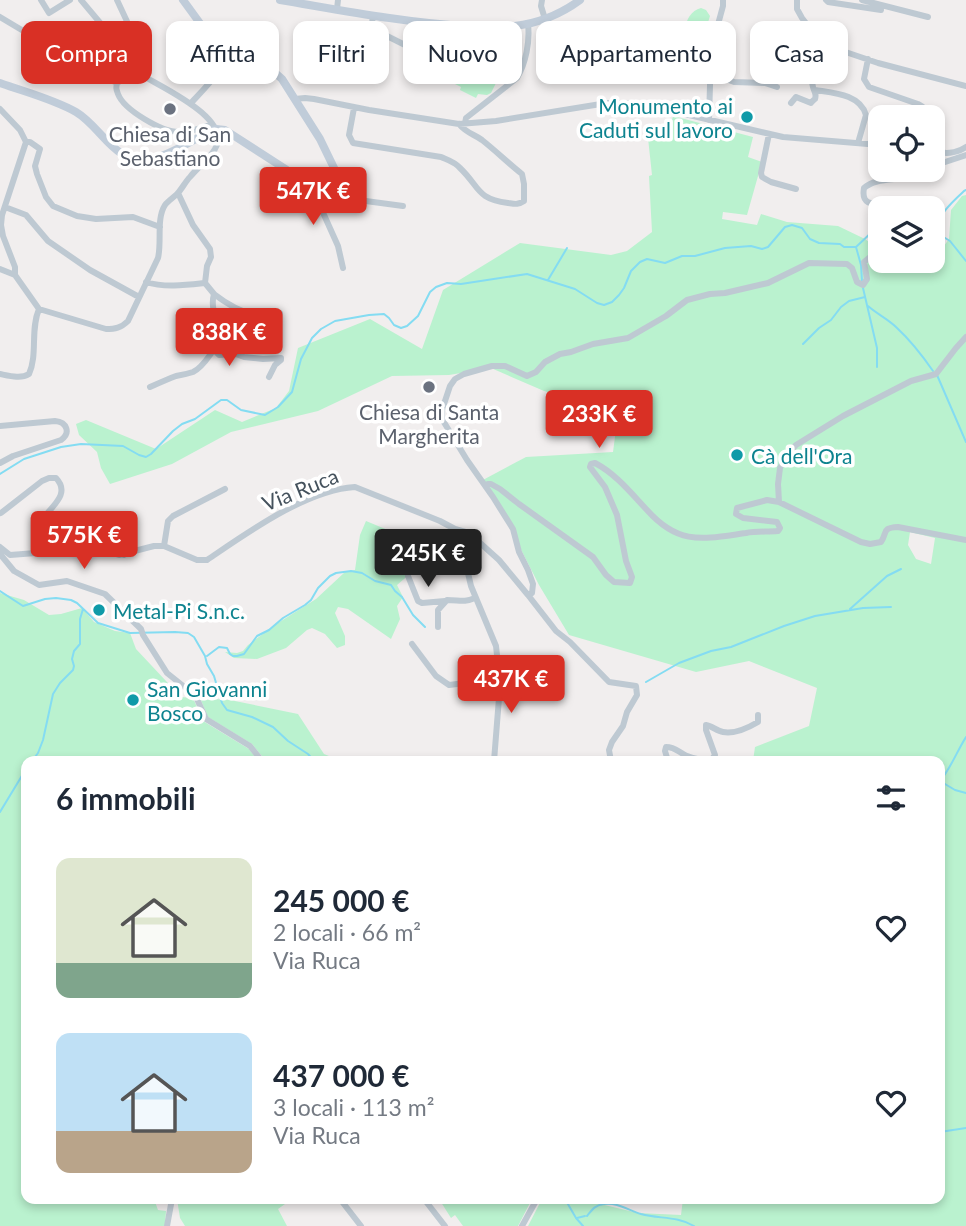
<!DOCTYPE html>
<html lang="it">
<head>
<meta charset="utf-8">
<style>
  body { margin:0; font-family:Lato,sans-serif; background:#f2f2f3; color:#1f2937; height:100vh; display:flex; flex-direction:column; font-size:26px; white-space:nowrap }
  * { box-sizing:border-box; margin:0 }
  p { font-size:23px; color:#747a83 }
  .icon { flex:none; width:38px; height:38px; fill:none; stroke:currentColor; stroke-width:2; stroke-linecap:round; stroke-linejoin:round }
  .map { position:relative; flex:1; overflow:hidden }
  .drawer { position:absolute; left:21px; top:756px; width:924px; height:448px; display:flex; flex-direction:column; background:#fff; border-radius:14px; box-shadow:0 4px 10px #0003 }
  .drawer>* { flex:none }
  .banner { position:absolute; left:21px; top:21px; width:924px; height:63px; display:flex; gap:14px }
  .fabs { position:absolute; left:868px; top:105px; display:grid; gap:14px }
  .fabs a { display:grid; place-items:center; width:77px; height:77px; border-radius:14px; background:#fff; box-shadow:0 4px 10px #0003; font-size:35px }
  .price { position:absolute; translate:-50% -60px; padding:0 16px; border-radius:7px; background:#d93025; color:#fff; font-size:23px; line-height:46px; filter:drop-shadow(0 2px 4px #0008) }
  .price::after { content:''; position:absolute; left:50%; top:42px; width:21px; height:16px; margin-left:-10px; background:inherit; clip-path:polygon(0 0,100% 0,50% 100%) }
  .price.on { background:#222; color:#fff }
  ul { padding:0; list-style:none }
  li { display:flex; align-items:center; gap:21px; height:175px; padding:0 35px }
  li span { display:grid; place-items:center; flex:none; width:196px; height:140px; border-radius:14px; color:#555 }
  li>.icon { margin-inline-start:auto }
  span .icon { width:84px; height:84px; fill:#fffc; stroke-width:1 }
  li b { font-size:30px }
  h2 { display:flex; justify-content:space-between; align-items:center; height:84px; padding:0 35px; font-size:30px }
  .chip { padding:0 24px; border-radius:14px; background:#fff; box-shadow:0 4px 10px #0003; font-size:24px; line-height:63px }
  .chip.on { background:#d93025; color:#fff }
  .map>svg:first-child { display:block }
</style>
</head>
<body>
<div class="map">
<svg width="966" height="1226" viewBox="0 0 966 1226">
  <rect width="100%" height="100%" fill="#f1eeee"/>
  <!-- green -->
  <path fill="#baf2cf" fill-rule="evenodd" d="M701,8L706,10L710,16L702,42C678,48 682,12 701,8Z
    M461,53L490,67L489,71L495,77L496,83L491,93L487,95L478,94L476,98L460,90L461,87L447,80L448,78L445,77L449,69L452,70L456,63L453,61L457,54L460,55Z
    M673,116L753,137L748,157L762,162L747,215L723,212L722,219L757,225L761,214L787,222L838,226L865,239L880,250V261H933L949,239L951,210L962,196L966,195V1226H528L542,1199H587L592,1202L638,1213L681,1215L683,1199H940V761H753L755,747L809,726L817,688L749,661L696,672L569,635L539,585L504,516L481,481L526,457L613,452L616,429L590,403L544,391L491,368L449,375L392,376L318,411L231,432L172,464L110,484L101,468L97,452L79,435L76,424L86,420L156,449L215,410L242,422L276,408L289,391L298,348L370,319L422,349L443,290L520,243L611,255L627,251L652,232L649,176L652,175L648,138L660,136L667,139ZM910,532L935,538L931,564L916,559L908,545Z
    M366,521L429,547L411,573L397,585L403,597L397,606L400,619L391,639L348,609L338,607L335,613L345,636V645L337,648L325,634L312,628L307,630L286,648L257,659L234,658L225,652L237,653L243,651L248,645L278,623L316,599L345,572L355,570L360,535Z
    M0,593L24,600L49,615L61,614L82,608L94,622L115,631L130,633L136,649L181,697L193,698L203,721L249,749L258,761H26V1199H154L158,1210L166,1211L165,1226H0Z
    M200,698L230,700L298,714L324,754L341,761H266L252,744L208,717Z
    M177,1199H292L278,1209L287,1226H185L180,1218Z
    M439,1199H532L518,1226H463L455,1215L451,1218Z"/>
  <g fill="none" stroke-linecap="round" stroke-linejoin="round">
    <!-- stream -->
    <path stroke="#84dcf2" stroke-width="2" d="M937,233L950,241L966,261
      M856,247L861,265L862,281
      M933,256C938,246 936,244 936,234C936,216 952,202 964,191L966,190
      M548,280L567,248
      M863,288L877,348V367
      M868,306C877,314 888,319 896,327C910,340 922,355 933,371
      M803,344L819,328L831,320L841,307L849,301L865,297
      M937,375L966,442
      M0,474L24,459L61,447L81,444L123,446L139,455L146,457L151,454L173,431L182,424L195,419L221,400H227L241,410L265,415L278,407L292,392L301,359L312,338L321,329L335,321L369,315L384,314L389,318L394,325L401,328L407,326L418,316L430,292L436,287L447,283L461,284L527,274L575,289L597,303L604,305L612,302L619,295L624,288L631,271L640,262L647,259L665,263L682,256H695L725,248L751,246L762,249L768,247L785,227L792,225L802,228L810,239L819,243L840,244L844,247H856L873,231L880,227
      M0,591L23,606L45,599L56,598L71,600L77,603L98,623L130,633L175,632L188,633L194,637L205,656L207,664L214,676L222,703L227,710L252,717L273,727L288,741L308,754L314,761
      M850,609L887,576L901,569
      M207,656L219,647L227,648L230,654L233,656H237L244,654L257,636L269,630L283,618L305,605L311,600L318,588L330,576L336,573L351,571L362,573L375,581L391,585L395,591L402,597L413,615L425,627
      M646,682L679,663L711,651L731,647L784,626L815,616L863,608L891,607
      M966,737C957,751 951,768 940,781L955,790L966,793
      M32,761L38,753L43,740L53,694L60,683L73,670L74,666L72,659L74,651L80,644V619L83,609
      M0,812L26,769
      M940,1132L966,1128
      M565,1199L576,1218L583,1226
      M587,1216C592,1210 595,1205 604,1204C617,1202 628,1210 641,1214C659,1219 677,1216 694,1226
      M577,1218L585,1216"/>
    <!-- minor -->
    <path stroke="#bec9d2" stroke-width="6" d="M41,0L49,13L70,0
      M81,0L107,31
      M542,0L541,6L545,19
      M797,0V9L802,18L822,44L878,63L966,86
      M826,0L828,2L881,10
      M862,0L928,17
      M337,9L338,0
      M373,15L372,24L375,30L417,51L424,60L443,69L446,64L447,58L429,51H417
      M0,17L72,60L117,83
      M422,53L453,67
      M868,59L864,79L869,87L918,104C924,107 928,111 930,117
      M711,73L734,82L765,83L777,87
      M117,83C116,88 116,89 118,94C124,110 162,132 179,132C190,132 202,128 212,124
      M117,83L126,78H139
      M815,90C833,93 860,94 866,115L858,143
      M295,99L305,98L314,99L369,110L459,124L496,121L607,103H638L783,137L880,145
      M191,103C199,94 236,59 225,47C216,37 207,41 200,25
      M791,103L796,97L811,103C812,101 814,100 815,99C817,93 814,92 813,87C809,74 812,53 820,41
      M354,108L349,135L353,143L441,157C448,160 455,162 460,168C480,187 476,199 508,203C515,204 518,205 524,201V184L522,174C508,163 496,151 482,140C474,134 466,133 459,124
      M0,109L20,130L26,142L2,215L1,225L3,236L15,267V275L39,309C30,330 38,354 29,374C21,379 10,376 0,374
      M709,120L711,50L723,6V0
      M465,123L466,118L517,78C526,63 530,41 528,24
      M769,134L761,173L762,177L771,182L796,189
      M26,142H30L40,149L35,166L37,174L46,197L53,206L77,216L96,219L133,217L160,227
      M933,151C945,154 955,154 966,147
      M933,166L966,155
      M309,184V190L316,197L338,246L343,268
      M325,190L336,197L403,206
      M5,207L26,215L48,241L90,270L139,297
      M906,208C901,205 901,204 895,203C881,201 860,211 864,188C878,175 907,183 927,170
      M0,269L15,275
      M146,282C164,288 187,285 205,283
      M214,294C232,308 257,321 280,313
      M39,309L106,329C115,329 121,328 128,321L158,258C162,242 156,219 165,205C168,201 173,198 177,194C182,189 185,182 190,177C198,167 209,159 215,149C233,120 165,89 147,78L143,73L131,30L117,0
      M214,350L219,355L236,354L244,357L263,359L281,358V360L275,365L269,377
      M150,387C159,383 168,379 176,376C182,375 187,374 193,372C202,368 221,343 220,332C217,319 210,308 214,294L205,283L207,266L211,257L210,249L193,225L178,193
      M0,426L55,421C67,422 71,433 61,440L13,456L0,463
      M486,487L488,484H491L500,489L519,504L593,557L606,575L614,582L630,583L632,577L626,561L617,515L605,487L590,467L591,464L595,463C616,474 631,493 647,510C679,546 703,539 746,533C756,531 767,532 778,531L780,528L777,522L743,518L736,514L737,508L767,500L779,502L861,542L870,544L881,542C888,532 881,528 898,527L966,540
      M779,502L778,484L780,468L786,456L796,445L843,416L911,381L936,374L956,348L966,337
      M1,513L42,481L49,478H56C74,497 43,511 36,529C33,534 35,540 35,545L41,550
      M119,521V532L124,555
      M455,529L469,533L499,560L528,595L556,631L570,642L609,682L636,686L637,695L627,712L623,726L612,742L609,750L611,761
      M164,546L168,521L173,516L225,489
      M0,547L10,555L36,553L41,550L75,545H89L119,555L154,546H164L197,560H207C247,533 306,490 355,487L440,521L455,529L461,543L471,586L496,646L498,664L499,698L494,761
      M0,554L14,571L39,585L67,581L105,594L141,629L143,635L167,673L192,693L197,699L206,719L250,746L262,761
      M408,576L418,601L422,603L445,601
      M528,595L532,593L533,584L528,570L519,552L513,529L493,497L467,460L442,419V410L450,386L455,379L464,374L492,366H505L527,376L536,372L545,362L560,354L571,352L593,344L628,338L666,316L687,300L710,294L725,293L768,283L809,263L847,264L852,268L857,282L863,285L867,279L864,262L880,249
      M438,627V610L447,600C460,600 463,603 475,598
      M412,644L436,676L449,685L457,684L499,671
      M668,761L665,751L666,747C676,747 679,753 687,756C695,760 703,760 711,760L715,755L706,730V725C712,726 717,731 723,732C734,734 748,728 758,722V715
      M340,1199L361,1226
      M424,1199L445,1226
      M167,1226L172,1199
      M522,1226L537,1199"/>
    <!-- secondary -->
    <path stroke="#c0ccd9" stroke-width="8" d="M280,0C340,10 401,22 462,26C480,27 498,29 515,26C539,23 561,14 580,0
      M0,83C25,92 53,99 76,112C103,128 114,166 152,159C172,155 196,137 216,129L225,130L315,188L320,190L330,189L335,184L336,178L335,170L320,139L282,79L256,56L202,26L183,0"/>
  </g>
  <!-- markers -->
  <g fill="#6b7280" stroke="#fff" stroke-width="2.5">
    <circle cx="170" cy="109" r="7"/>
    <circle cx="429" cy="387" r="7"/>
  </g>
  <g fill="#0f9aa8" stroke="#fff" stroke-width="2.5">
    <circle cx="747" cy="117" r="7"/>
    <circle cx="737" cy="455" r="7"/>
    <circle cx="99" cy="610" r="7"/>
    <circle cx="133" cy="700" r="7"/>
  </g>
  <g text-anchor="middle" dominant-baseline="central" stroke-width="7" stroke-linejoin="round" paint-order="stroke">
    <!-- culture labels -->
    <g font-size="21" fill="#0d838f" stroke="#fff" text-anchor="start">
      <text x="733" y="105" text-anchor="end">Monumento ai<tspan x="733" dy="24">Caduti sul lavoro</tspan></text>
      <text x="751" y="455">Cà dell'Ora</text>
      <text x="113" y="610">Metal-Pi S.n.c.</text>
      <text x="147" y="688">San Giovanni<tspan x="147" dy="24">Bosco</tspan></text>
    </g>
    <!-- worship labels -->
    <g font-size="21" fill="#5b616d" stroke="#fff">
      <text x="170" y="133">Chiesa di San<tspan x="170" dy="24">Sebastiano</tspan></text>
      <text x="429" y="411">Chiesa di Santa<tspan x="429" dy="24">Margherita</tspan></text>
    </g>
    <!-- street labels -->
    <g font-size="21" fill="#45525d" stroke="#fff">
      <text transform="translate(300 489) rotate(-22)">Via Ruca</text>
    </g>
  </g>
</svg>
<div class="fabs">
<a><svg class="icon" aria-label="locate" viewBox="0 0 24 24"><circle cx="12" cy="12" r="6"/><path d="M12 2v4M12 18v4M2 12h4M18 12h4"/></svg></a>
<a><svg class="icon" aria-label="layers" viewBox="0 0 24 24"><path d="M12 4l9 5-9 5-9-5zM3 14l9 5 9-5"/></svg></a>
</div>
<b class="price" style="left:313px;top:227px">547K €</b>
<b class="price" style="left:229px;top:368px">838K €</b>
<b class="price" style="left:599px;top:450px">233K €</b>
<b class="price" style="left:84px;top:571px">575K €</b>
<b class="price on" style="left:428px;top:589px">245K €</b>
<b class="price" style="left:511px;top:715px">437K €</b>
<div class="banner">
<a class="chip on">Compra</a>
<a class="chip">Affitta</a>
<a class="chip">Filtri</a>
<a class="chip">Nuovo</a>
<a class="chip">Appartamento</a>
<a class="chip">Casa</a>
</div>
<section class="drawer">
<h2>6 immobili<svg class="icon" aria-label="filters" viewBox="0 0 24 24"><path d="M4 7h16M4 17h16"/><circle cx="9" cy="7" r="2"/><circle cx="15" cy="17" r="2"/></svg></h2>
<ul>
<li><span style="background:linear-gradient(#dfe7d0 75%,#7fa58c 0)"><svg class="icon" aria-label="home" viewBox="0 0 24 24"><path d="M3 11l9-7 9 7M6 9v11h12V9"/></svg></span><div><b>245 000 €</b><p>2 locali · 66 m²</p><p>Via Ruca</p></div><svg class="icon" aria-label="heart" viewBox="0 0 24 24"><path d="M12 20l-8-8c-3-5 5-10 8-4 3-6 11-1 8 4z"/></svg></li>
<li><span style="background:linear-gradient(#bfe0f5 70%,#b9a48a 0)"><svg class="icon" aria-label="home" viewBox="0 0 24 24"><path d="M3 11l9-7 9 7M6 9v11h12V9"/></svg></span><div><b>437 000 €</b><p>3 locali · 113 m²</p><p>Via Ruca</p></div><svg class="icon" aria-label="heart" viewBox="0 0 24 24"><path d="M12 20l-8-8c-3-5 5-10 8-4 3-6 11-1 8 4z"/></svg></li>
</ul>
</section>
</div>
</body>
</html>
